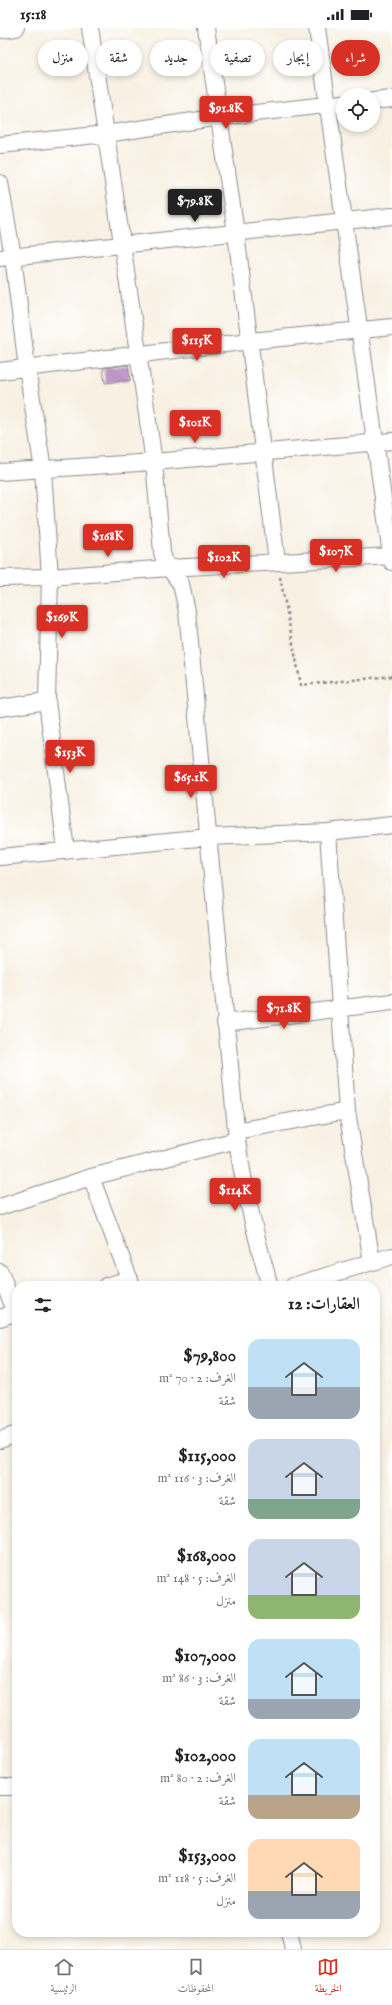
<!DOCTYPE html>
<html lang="ar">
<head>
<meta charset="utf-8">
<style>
  body { margin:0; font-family:"IM FELL English",Amiri,serif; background:#f6f6f6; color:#202124; direction:rtl; height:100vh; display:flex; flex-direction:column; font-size:15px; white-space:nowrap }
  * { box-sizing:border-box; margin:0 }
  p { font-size:13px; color:#757577 }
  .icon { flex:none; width:22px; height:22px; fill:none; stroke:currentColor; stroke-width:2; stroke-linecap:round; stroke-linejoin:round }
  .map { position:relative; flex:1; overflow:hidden; direction:ltr }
  .details { position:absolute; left:12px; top:1253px; width:368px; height:656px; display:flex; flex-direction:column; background:#fff; border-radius:16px; box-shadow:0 2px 6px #0003; direction:rtl }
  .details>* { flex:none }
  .banner { position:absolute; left:12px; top:12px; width:368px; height:36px; direction:rtl; display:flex; gap:8px }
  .tools { position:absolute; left:336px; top:60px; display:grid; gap:8px }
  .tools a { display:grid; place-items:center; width:44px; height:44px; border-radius:50%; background:#fff; box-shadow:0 2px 6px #0003; font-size:20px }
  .price { position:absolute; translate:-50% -34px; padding:0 9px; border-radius:4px; background:#d93025; color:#fff; font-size:13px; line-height:26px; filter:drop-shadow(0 1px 2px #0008) }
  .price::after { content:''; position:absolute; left:50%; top:24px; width:12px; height:9px; margin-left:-6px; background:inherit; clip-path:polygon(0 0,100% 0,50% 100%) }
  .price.active { background:#222; color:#fff }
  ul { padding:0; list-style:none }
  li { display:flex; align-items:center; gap:12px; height:100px; padding:0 20px }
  li span { display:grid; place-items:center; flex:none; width:112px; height:80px; border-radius:12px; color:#555 }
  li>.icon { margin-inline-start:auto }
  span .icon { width:48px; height:48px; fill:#fffc; stroke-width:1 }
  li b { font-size:17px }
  h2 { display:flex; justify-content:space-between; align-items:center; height:48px; padding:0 20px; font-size:17px }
  .chip { padding:0 14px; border-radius:18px; background:#fff; box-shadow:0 2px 6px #0003; font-size:14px; line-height:36px }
  .chip.active { background:#d93025; color:#fff }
  .status { display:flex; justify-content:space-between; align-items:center; height:28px; padding:0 20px; background:#fff; direction:ltr }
  .status svg { height:11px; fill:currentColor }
  .dock { display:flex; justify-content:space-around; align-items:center; height:56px; border-top:1px solid #e0e0e0; background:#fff; font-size:11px; color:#757577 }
  .dock a { display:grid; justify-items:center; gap:2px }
  .dock .active { color:#d93025 }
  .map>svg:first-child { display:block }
</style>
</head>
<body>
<div class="status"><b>15:18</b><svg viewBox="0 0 49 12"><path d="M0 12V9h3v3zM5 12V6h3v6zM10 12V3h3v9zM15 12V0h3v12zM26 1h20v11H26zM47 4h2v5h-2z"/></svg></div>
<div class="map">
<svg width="392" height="1921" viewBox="0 0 392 1921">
  <rect width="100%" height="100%" fill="#fff"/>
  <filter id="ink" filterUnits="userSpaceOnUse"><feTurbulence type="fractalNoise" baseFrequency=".025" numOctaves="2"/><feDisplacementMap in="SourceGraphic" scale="8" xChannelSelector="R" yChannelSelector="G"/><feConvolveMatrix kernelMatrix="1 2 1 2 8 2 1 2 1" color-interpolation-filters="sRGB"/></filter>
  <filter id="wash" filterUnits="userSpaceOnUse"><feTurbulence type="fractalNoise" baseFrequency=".012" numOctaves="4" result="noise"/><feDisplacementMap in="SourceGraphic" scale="16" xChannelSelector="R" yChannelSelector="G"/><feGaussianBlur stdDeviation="0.9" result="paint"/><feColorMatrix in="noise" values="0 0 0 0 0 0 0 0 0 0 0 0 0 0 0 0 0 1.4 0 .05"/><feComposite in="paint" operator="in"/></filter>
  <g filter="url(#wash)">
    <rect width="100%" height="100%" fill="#f8f1e3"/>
    <g id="blocks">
      <!-- building -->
      <path fill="#bd95cb" d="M128,337L130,352L105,355L103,340Z"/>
    </g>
  </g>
  <g filter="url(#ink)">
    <use href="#blocks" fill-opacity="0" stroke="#8d8a8f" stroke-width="1"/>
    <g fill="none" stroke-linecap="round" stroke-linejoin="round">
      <!-- minor casing -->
      <g stroke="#8d8a8f" stroke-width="18">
        <path id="minor" d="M206,0L236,205L277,534
          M317,0L392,534
          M0,2L16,0
          M373,73L392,71
          M0,117L106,106L90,0
          M0,155L13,229L27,340L43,442L50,549L47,673L66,822
          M0,230L392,188
          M0,343L250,313L392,299
          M0,444L154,434L392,413
          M0,550L50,549L169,540L392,528
          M0,680L47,673
          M0,829L209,809L328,804L392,797
          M225,995L392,974
          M347,1083L372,1234
          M236,1103L347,1083L328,804
          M91,1149L132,1258
          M0,1179L91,1149L237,1112
          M0,1244L17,1288
          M106,1258L130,1251
          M270,1258C256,1210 244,1162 237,1112L187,583L181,556L165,535L162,524L154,434L106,106L220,89L343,75
          M293,1258L392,1228
          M0,1290L17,1284
          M0,1412L17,1406
          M0,1759H17
          M289,1904L293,1921"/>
      </g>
      <!-- path -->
      <path stroke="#8d8a8f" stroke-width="2.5" stroke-dasharray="3 3" stroke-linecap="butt" d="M280,549L301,657L392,648"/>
      <!-- minor -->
      <use href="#minor" stroke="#fff" stroke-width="16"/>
    </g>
  </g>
</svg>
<div class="tools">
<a><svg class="icon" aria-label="locate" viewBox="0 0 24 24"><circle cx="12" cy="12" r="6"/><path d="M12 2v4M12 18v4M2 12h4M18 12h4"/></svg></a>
</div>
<b class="price" style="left:226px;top:102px">$91.8K</b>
<b class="price active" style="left:195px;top:195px">$79.8K</b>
<b class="price" style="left:197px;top:334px">$115K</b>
<b class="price" style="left:195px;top:416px">$101K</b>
<b class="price" style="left:108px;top:530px">$168K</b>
<b class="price" style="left:336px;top:545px">$107K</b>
<b class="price" style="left:224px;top:551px">$102K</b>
<b class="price" style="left:62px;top:611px">$169K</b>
<b class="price" style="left:70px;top:746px">$153K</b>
<b class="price" style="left:191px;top:771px">$65.1K</b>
<b class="price" style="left:284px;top:1002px">$71.8K</b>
<b class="price" style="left:235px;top:1184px">$114K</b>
<div class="banner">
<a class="chip active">شراء</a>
<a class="chip">إيجار</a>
<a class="chip">تصفية</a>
<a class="chip">جديد</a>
<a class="chip">شقة</a>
<a class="chip">منزل</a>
</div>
<section class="details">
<h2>العقارات: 12<svg class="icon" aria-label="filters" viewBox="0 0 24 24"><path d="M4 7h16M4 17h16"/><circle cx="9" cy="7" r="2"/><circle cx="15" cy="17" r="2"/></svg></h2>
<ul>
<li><span style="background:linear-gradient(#bfe0f5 60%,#9aa5b1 0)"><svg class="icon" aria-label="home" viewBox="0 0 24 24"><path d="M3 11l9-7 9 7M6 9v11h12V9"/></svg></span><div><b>$79,800</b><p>الغرف: 2 · 70 m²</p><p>شقة</p></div></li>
<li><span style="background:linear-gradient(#c9d6e8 75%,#7fa58c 0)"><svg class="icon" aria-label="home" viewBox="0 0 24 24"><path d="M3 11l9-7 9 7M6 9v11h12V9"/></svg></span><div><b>$115,000</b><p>الغرف: 3 · 116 m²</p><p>شقة</p></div></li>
<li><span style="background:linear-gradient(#c9d6e8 70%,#8fb573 0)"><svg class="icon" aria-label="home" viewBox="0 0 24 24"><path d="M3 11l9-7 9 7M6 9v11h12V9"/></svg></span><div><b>$168,000</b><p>الغرف: 5 · 148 m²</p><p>منزل</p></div></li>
<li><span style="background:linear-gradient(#bfe0f5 75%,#9aa5b1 0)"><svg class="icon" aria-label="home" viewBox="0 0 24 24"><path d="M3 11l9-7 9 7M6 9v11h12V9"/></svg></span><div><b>$107,000</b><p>الغرف: 3 · 86 m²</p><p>شقة</p></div></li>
<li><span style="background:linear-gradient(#bfe0f5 70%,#b9a48a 0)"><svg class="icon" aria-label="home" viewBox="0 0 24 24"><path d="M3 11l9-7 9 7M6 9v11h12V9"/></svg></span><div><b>$102,000</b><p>الغرف: 2 · 80 m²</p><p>شقة</p></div></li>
<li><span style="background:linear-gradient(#ffd9b3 65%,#9aa5b1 0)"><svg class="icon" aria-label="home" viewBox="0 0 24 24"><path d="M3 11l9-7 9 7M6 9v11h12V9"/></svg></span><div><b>$153,000</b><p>الغرف: 5 · 118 m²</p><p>منزل</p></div></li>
</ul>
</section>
</div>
<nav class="dock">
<a class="active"><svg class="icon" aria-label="map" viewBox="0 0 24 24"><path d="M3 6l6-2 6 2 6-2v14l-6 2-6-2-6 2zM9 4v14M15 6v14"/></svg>الخريطة</a>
<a><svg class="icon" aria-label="saved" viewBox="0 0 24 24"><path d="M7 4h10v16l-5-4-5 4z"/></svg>المحفوظات</a>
<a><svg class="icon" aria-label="home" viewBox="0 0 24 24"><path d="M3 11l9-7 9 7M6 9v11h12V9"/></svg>الرئيسية</a>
</nav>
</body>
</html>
